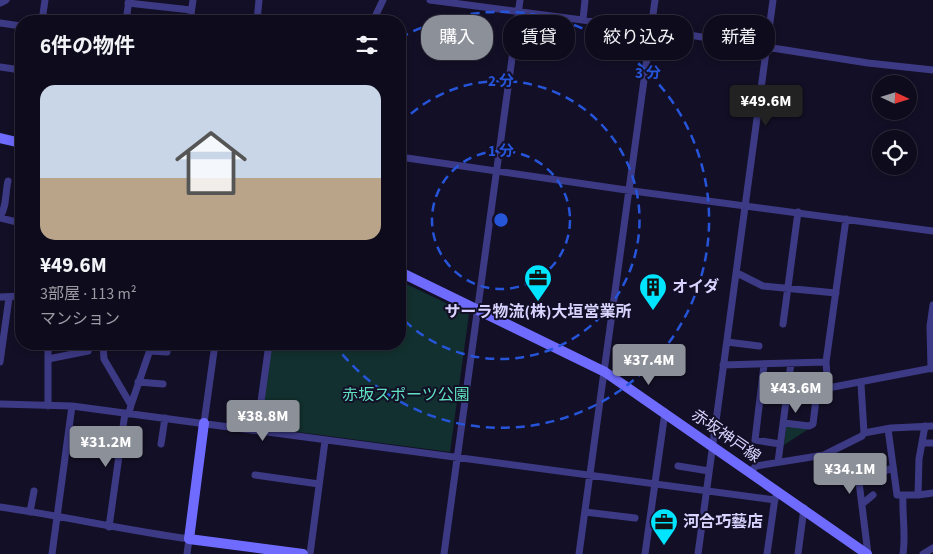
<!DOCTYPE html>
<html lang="ja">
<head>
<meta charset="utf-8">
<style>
  body { margin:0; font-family:"Source Sans 3","Noto Sans JP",sans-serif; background:#171425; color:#f1f3f6; height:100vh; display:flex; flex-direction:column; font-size:19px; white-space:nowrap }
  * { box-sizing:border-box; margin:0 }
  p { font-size:16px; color:#9b9ba3 }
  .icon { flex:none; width:28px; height:28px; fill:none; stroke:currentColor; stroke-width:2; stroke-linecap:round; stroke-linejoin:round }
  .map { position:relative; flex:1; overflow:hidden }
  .sheet { position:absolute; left:15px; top:15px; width:391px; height:335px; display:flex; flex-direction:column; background:#0e0b1c; border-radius:20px; box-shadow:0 2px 8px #0003,0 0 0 1px #2e2b3b }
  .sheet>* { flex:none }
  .hud { position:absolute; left:421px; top:15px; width:436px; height:45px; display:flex; gap:10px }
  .needle { width:32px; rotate:94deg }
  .buttons { position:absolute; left:872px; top:75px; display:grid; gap:10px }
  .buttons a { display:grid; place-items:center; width:45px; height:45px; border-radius:50%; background:#0e0b1c; box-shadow:0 2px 8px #0003,0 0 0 1px #2e2b3b; font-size:25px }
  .price { position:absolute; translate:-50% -42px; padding:0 11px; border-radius:5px; background:#8c9099; color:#fff; font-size:16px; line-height:32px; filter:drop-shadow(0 1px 2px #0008) }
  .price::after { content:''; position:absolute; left:50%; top:30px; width:15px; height:11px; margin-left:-8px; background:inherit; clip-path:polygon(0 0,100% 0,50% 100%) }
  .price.current { background:#222; color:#fff }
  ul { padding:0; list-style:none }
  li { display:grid; align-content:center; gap:10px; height:265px; padding:0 25px }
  li span { display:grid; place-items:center; height:155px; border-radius:15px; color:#555 }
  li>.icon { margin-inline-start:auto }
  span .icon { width:90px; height:90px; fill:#fffc; stroke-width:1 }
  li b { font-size:21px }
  h2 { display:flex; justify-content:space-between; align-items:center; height:60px; padding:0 25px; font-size:21px }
  .tag { padding:0 18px; border-radius:20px; background:#0e0b1c; box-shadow:0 2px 8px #0003,0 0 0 1px #2e2b3b; font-size:18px; line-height:45px }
  .tag.current { background:#8c9099; color:#fff }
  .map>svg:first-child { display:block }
</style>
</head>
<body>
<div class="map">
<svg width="933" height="554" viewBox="0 0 933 554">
  <rect width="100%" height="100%" fill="#130f26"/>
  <!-- green -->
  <path fill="#12302f" d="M400,281L469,314L450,452L260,427L272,344H400Z
    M788,426L810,428L784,445L786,427Z"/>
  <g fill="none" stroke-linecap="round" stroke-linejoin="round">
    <!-- street -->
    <path stroke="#3d3a85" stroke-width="7" d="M430,0L651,29L868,63L933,70
      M0,3L6,0
      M128,3L191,10
      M583,20L585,0
      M42,21L45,0
      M126,21L129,0
      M190,21L193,0
      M257,21L259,0
      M373,21L383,0
      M0,23L21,26
      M0,67L21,70
      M400,157L633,191L933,231
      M0,217C7,206 5,194 8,181
      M0,218L21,223
      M846,219L826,362L828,388L933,368
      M737,273L763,286L836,293
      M0,297L21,296
      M783,324L798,212
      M727,342L759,346
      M48,344V406
      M103,344L104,359L131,405L129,413
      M150,351L167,352
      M48,359L88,351
      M0,362L9,298
      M723,365L826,362
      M764,365L755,440L780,444
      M931,369L930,326L933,305
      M138,382L163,384
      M0,404L72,406L775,500
      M131,405L152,344
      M204,423L215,344
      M784,423L809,426L813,424L817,391L828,388
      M888,429L897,495H903
      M257,430L269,344
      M864,433L891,428L933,426
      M924,443H933
      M161,444L165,418
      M778,462L791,363
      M678,466L709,471
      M855,467L859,482
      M751,471L756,466L824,455L862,436L864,433L861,384
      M255,475L319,484
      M918,495L933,493
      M862,504L873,495
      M0,507C63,516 125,530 189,539L187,554
      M30,512L34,491
      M585,512L635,518
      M109,527L125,413
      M52,554L72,406
      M310,554L325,441
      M444,554L520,0
      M579,554L655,0
      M645,554L665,412
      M698,554L773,0
      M767,554L775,498
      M798,554L804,508
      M868,554L859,482L892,468
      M903,554C906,534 902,515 903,495H918L919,459L925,426
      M923,554L933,548"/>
    <!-- secondary -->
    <path stroke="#6f6bff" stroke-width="10" d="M0,138L21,143
      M400,272L605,372L867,554
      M204,423L189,539L303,554"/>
  </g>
  <!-- distance rings -->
  <g fill="none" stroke="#2655da" stroke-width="2.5" stroke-dasharray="9 6">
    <circle cx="501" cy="220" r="69"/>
    <path d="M400 124A139 139 0 1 1 400 316"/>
    <path d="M400 38A208 208 0 1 1 335 345"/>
  </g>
  <!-- icons -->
  <defs>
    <g id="office-pin" transform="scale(1.4375)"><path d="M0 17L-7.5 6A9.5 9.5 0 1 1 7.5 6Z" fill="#00e5ff" stroke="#130f26"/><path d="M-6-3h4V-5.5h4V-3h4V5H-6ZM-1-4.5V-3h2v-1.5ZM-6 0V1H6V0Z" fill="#111"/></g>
    <g id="building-pin" transform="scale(1.4375)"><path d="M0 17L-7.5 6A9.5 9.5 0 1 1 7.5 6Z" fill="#00e5ff" stroke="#130f26"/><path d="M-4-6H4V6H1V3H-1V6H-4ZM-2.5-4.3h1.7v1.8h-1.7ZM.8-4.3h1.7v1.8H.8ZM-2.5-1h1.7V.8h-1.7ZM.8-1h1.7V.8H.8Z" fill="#111"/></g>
  </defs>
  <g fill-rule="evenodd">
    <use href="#office-pin" x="538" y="278"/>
    <use href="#building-pin" x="653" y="287"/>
    <use href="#office-pin" x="664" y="522"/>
  </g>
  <g text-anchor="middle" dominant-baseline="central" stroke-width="4" stroke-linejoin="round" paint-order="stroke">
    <!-- poi labels -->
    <g font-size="16" font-weight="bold" fill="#d9d4ff" stroke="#130f26" text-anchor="start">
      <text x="672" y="287">オイダ</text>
      <text x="538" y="312" text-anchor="middle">サーラ物流(株)大垣営業所</text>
      <text x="683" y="522">河合巧藝店</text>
    </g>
    <!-- park labels -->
    <g font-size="16" fill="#5fe0c0" stroke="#130f26">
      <text x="406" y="395">赤坂スポーツ公園</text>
    </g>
    <!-- street labels -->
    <g font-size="16" fill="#d9d4ff" stroke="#130f26">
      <text transform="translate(726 436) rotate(35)">赤坂神戸線</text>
    </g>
  </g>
  <circle cx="501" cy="220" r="8" fill="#2655da" stroke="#130f26" stroke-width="2.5"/>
  <g font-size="15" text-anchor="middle" font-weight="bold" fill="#2655da" stroke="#130f26" stroke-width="4" stroke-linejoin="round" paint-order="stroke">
    <text x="648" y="78">3 分</text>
    <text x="501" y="86">2 分</text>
    <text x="501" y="156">1 分</text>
  </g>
</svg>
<div class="buttons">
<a><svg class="needle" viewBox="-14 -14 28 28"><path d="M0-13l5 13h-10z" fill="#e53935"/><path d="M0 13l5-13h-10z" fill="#9b9ba3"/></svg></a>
<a><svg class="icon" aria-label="locate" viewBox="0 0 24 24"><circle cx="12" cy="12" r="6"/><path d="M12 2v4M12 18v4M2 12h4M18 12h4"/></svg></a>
</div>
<b class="price current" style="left:766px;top:127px">¥49.6M</b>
<b class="price" style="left:649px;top:386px">¥37.4M</b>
<b class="price" style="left:796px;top:414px">¥43.6M</b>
<b class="price" style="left:263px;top:442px">¥38.8M</b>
<b class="price" style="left:106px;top:468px">¥31.2M</b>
<b class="price" style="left:850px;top:495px">¥34.1M</b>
<div class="hud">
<a class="tag current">購入</a>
<a class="tag">賃貸</a>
<a class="tag">絞り込み</a>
<a class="tag">新着</a>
</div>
<section class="sheet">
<h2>6件の物件<svg class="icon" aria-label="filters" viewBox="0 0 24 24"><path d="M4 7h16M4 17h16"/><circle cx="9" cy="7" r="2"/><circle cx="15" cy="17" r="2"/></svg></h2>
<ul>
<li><span style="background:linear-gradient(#c9d6e8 60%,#b9a48a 0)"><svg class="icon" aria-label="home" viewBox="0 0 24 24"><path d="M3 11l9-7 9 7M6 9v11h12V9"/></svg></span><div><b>¥49.6M</b><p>3部屋 · 113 m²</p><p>マンション</p></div></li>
</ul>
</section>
</div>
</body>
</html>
